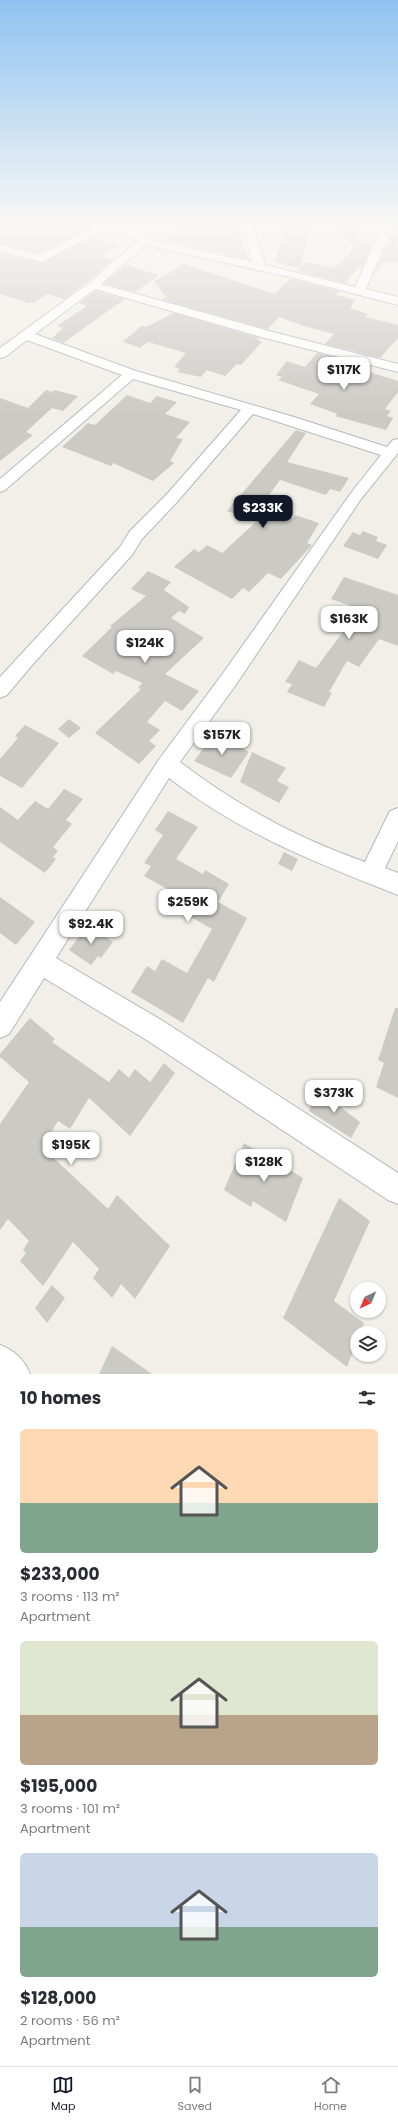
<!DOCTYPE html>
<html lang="en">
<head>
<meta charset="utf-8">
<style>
  body { margin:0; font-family:Poppins,sans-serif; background:#f2f2f3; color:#2b2b33; height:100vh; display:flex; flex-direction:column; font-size:15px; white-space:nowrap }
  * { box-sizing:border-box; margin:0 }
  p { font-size:13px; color:#7c7c81 }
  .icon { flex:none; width:22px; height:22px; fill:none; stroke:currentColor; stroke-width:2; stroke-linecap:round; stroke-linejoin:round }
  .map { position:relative; height:1374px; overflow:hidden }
  .details { display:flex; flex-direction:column; background:#fff; flex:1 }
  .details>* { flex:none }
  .needle { width:26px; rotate:224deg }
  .tools { position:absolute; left:350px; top:1282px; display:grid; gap:8px }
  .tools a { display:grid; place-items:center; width:36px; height:36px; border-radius:50%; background:#fff; box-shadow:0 1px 3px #0004; font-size:20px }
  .price { position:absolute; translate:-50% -34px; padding:0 9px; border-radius:8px; background:#fff; color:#222; font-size:13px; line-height:26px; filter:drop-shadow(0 1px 2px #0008) }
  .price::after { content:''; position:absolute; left:50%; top:24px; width:12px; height:9px; margin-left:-6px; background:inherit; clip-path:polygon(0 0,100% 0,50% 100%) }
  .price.on { background:#111827; color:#fff }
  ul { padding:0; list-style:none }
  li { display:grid; align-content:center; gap:8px; height:212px; padding:0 20px }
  li span { display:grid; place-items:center; height:124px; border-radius:6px; color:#555 }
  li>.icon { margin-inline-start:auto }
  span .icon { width:72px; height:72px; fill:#fffc; stroke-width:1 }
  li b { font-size:17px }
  h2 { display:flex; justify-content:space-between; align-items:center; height:48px; padding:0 20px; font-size:17px }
  .tab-bar { display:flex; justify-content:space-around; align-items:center; height:56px; border-top:1px solid #e1e1e2; background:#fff; font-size:11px; color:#7c7c81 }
  .tab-bar a { display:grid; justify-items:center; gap:2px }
  .tab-bar .on { color:#111827 }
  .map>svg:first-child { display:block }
</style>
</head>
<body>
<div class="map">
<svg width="398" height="1374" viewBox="0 0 398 1374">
  <rect width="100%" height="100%" fill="#f1efe8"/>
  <!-- building -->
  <path fill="#cccac5" d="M0,223H106L109,226L103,229L101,226L96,225L40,253L0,244Z
    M181,223H234L249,260L165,240Z
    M294,223H311L301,266L306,262L335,268L354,248L337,223H364L355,239L373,243L362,268H358L345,283L297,271L300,267L283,266L284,263L275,262L285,228L292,229Z
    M397,223L398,262H382L378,271H375Z
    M93,237L119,245L102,256L113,260L65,299L47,294L34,303H28L0,294V253L41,263Z
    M184,264L275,294L290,279L339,291L336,295L355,300L350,308L368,314L365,317L398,325V338L380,358L325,344L334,334L307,327L279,317L268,329L162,300L166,297L154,281Z
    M126,265L142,270L159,275L135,292L104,283Z
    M95,291L125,299L63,343L52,338L63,328L57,326L87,306L79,303Z
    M174,313L259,338L257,340L262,342L241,365L237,364L225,376L207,370L201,377L177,372L180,369L174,367L186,353L148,342L140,348L123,342L141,326L146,327Z
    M317,353L341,359L330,372L359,381L367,371L398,381V392L385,409L391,411L387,416L393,418L386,430L335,416L338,414L310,404L319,394L278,380L282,377L276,375L287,361L305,367Z
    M46,390L52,392L54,390L78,396L63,411L52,408L26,432L33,435L0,461V398L28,408Z
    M127,395L150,403L157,396L177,402L165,414L190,422L176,438L183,439L170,461L174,463L153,481L113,463L111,466L62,447L88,423L95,425Z
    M296,430L306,433L287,462L349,478L340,492L330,489L326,495L280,480L261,506L293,518L295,515L319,523L307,543L312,545L281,579L268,573L249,592L243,588L232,599L174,567L194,549L199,552L207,545L222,553L256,522L227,511Z
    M363,531L378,537L376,541L387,545L378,559L343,546L353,532L360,535Z
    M148,571L171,582L164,590L189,607L185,614L179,611L171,618L204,638L165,674L199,691L182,711L165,701L147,722L160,730L149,741L156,746L139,764L95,733L141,689L138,688L142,683L116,671L113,674L82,656L112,627L110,626L146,596L131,589Z
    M344,577L398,595V646L379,639L359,667L347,661L329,692L332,693L324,707L287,692L292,684L285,682L299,660L316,668L360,609L331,599Z
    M69,719L81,728L69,738L58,729Z
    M25,725L59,743L22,788L0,776V759L18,738L15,736Z
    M215,733L249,752L231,778L194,761Z
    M252,752L286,768L277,781L289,787L279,803L240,782Z
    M64,789L83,799L66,820L72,824L53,847L58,851L53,857L56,859L45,873L0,842V807L18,820L35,801L48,809Z
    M168,811L198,827L176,859L203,874L205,870L229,884L218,902L247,918L214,982L208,978L183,1023L131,992L147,966L155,971L162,959L187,973L212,929L180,911L187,900L144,876L151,866L144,863L163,835L155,830Z
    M284,852L298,859L292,871L278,864Z
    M0,897L35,922L16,945L0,933Z
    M88,925L113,942L101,958L98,956L91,965L69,950Z
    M395,1008H398V1098L376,1087L384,1063L378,1060Z
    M30,1018L55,1039L52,1042L109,1082L119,1069L129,1078L135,1069L150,1082L164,1063L175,1073L130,1136L89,1098L70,1129L58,1121L42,1147L108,1209L117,1195L170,1246L135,1299L121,1284L112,1298L93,1278L99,1269L73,1242L43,1286L20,1261L26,1253L23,1250L29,1241L8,1219L0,1230V1124L29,1082L0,1057V1054Z
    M318,1090L340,1103L339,1106L360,1122L351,1138L309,1111Z
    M244,1143L303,1178L286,1222L253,1201L251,1207L224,1190Z
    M339,1198L370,1221L334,1301L364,1323L360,1333H357V1341L347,1367L283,1318Z
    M52,1285L65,1298L47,1323L35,1308Z
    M112,1346L152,1374H99Z"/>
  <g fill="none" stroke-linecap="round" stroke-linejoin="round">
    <!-- minor casing -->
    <g stroke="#b5b8bc" stroke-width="2">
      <path id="minor" d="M107,223H119L148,239L252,262L242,223H252L265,265L355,287L384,223H394L366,289L398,297V305L298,279L146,245L101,284L269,331L398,364V372L261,337L95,289L35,334L136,371L294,417L387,447L393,440L398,439V453L361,499L235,686L180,762C236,805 299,839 365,862L390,811L398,808V841L385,868L398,873V895C315,862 241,834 169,778L56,958L163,1021L398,1173V1204L388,1200L145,1039L44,978L9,1034L0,1038V1002L160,758L221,676L351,493L381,455L253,414L177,502L142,539L132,555L33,664L7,695L0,698V677L120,547L130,531L167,494L241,410L133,379L5,490L0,492V479L122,375L27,340L5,357L0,358V348L89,283L137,241Z
        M97,226L101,227L102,229L101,231L45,261L41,262L0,251V245L40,255Z
        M0,1345C15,1351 24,1359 30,1374H0Z"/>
    </g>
    <!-- minor -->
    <use href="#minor" fill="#fff" fill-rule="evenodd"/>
  </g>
  <!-- sky -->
  <linearGradient id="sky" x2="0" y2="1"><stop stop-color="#8fc3f1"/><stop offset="0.54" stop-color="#f9f8f5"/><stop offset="1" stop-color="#f9f8f5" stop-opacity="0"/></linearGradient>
  <rect width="398" height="415" fill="url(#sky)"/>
</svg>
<div class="tools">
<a><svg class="needle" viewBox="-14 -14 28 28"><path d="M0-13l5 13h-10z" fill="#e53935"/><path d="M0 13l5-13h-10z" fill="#7c7c81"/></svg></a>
<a><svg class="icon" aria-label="layers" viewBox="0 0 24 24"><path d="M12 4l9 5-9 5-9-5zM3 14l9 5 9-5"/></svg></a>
</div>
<b class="price" style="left:344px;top:391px">$117K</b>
<b class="price on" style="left:263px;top:529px">$233K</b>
<b class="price" style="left:349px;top:640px">$163K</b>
<b class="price" style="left:145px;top:664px">$124K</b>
<b class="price" style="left:222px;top:756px">$157K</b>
<b class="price" style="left:188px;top:923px">$259K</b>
<b class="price" style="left:91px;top:945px">$92.4K</b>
<b class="price" style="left:334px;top:1114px">$373K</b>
<b class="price" style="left:71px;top:1166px">$195K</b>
<b class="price" style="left:264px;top:1183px">$128K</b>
</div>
<section class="details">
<h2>10 homes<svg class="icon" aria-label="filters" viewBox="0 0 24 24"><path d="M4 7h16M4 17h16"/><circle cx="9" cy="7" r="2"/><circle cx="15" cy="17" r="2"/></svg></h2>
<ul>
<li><span style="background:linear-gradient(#ffd9b3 60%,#7fa58c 0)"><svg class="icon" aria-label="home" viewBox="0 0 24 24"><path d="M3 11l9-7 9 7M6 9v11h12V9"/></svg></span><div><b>$233,000</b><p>3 rooms · 113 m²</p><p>Apartment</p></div></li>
<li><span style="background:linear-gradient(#dfe7d0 60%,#b9a48a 0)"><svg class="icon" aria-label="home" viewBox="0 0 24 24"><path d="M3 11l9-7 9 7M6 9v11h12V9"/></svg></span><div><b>$195,000</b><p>3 rooms · 101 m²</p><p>Apartment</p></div></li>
<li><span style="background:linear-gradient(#c9d6e8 60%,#7fa58c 0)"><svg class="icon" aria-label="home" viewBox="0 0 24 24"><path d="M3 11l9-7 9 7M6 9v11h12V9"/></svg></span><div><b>$128,000</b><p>2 rooms · 56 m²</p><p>Apartment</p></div></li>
</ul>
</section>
<nav class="tab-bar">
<a class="on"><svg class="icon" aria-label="map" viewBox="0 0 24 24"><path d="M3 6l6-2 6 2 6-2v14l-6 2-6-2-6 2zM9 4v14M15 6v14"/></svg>Map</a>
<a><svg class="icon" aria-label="saved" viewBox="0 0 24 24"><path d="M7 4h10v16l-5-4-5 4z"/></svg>Saved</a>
<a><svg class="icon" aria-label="home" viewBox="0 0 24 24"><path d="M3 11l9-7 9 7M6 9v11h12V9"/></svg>Home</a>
</nav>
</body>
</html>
